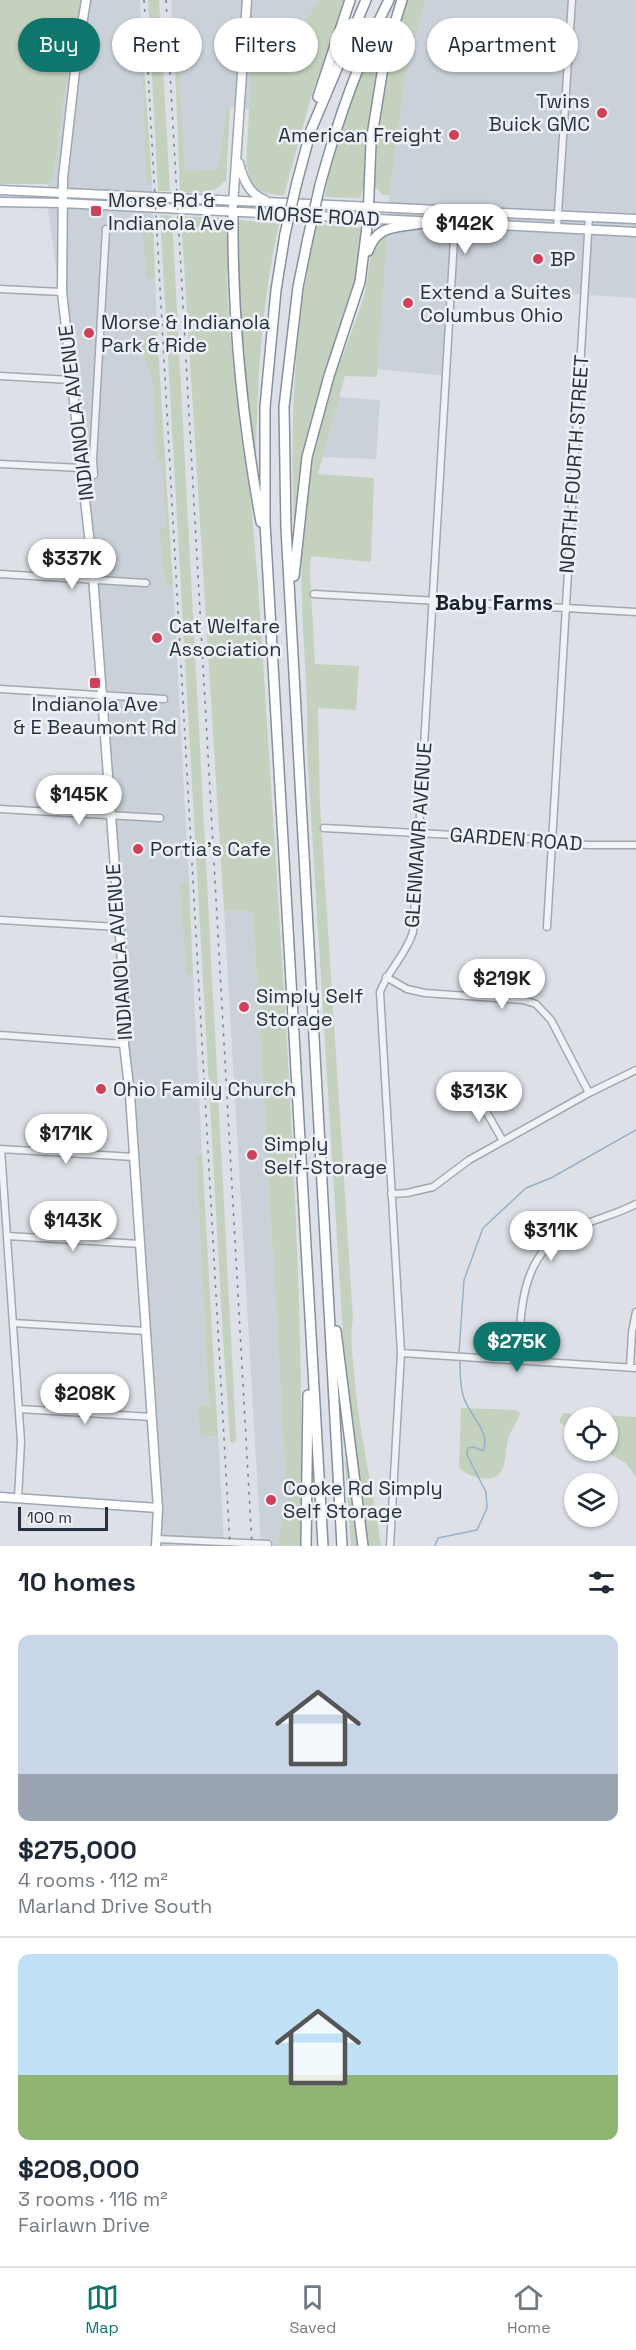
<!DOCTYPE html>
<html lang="en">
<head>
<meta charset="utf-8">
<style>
  body { margin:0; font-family:"Space Grotesk",sans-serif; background:#f2f2f3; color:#1f2937; height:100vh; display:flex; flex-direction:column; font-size:22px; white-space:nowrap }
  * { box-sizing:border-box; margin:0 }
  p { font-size:20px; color:#747a83 }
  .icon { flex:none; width:33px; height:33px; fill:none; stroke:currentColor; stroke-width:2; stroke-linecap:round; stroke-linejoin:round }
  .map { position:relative; height:1546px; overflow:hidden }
  .details { display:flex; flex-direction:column; background:#fff; flex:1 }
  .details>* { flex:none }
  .hud { position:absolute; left:18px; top:18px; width:600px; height:54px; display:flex; gap:12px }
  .buttons { position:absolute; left:564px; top:1407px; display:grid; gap:12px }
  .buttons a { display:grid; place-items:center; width:54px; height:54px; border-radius:50%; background:#fff; box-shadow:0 2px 4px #0004; font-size:30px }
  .scale { position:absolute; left:18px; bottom:15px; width:90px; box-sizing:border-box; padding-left:6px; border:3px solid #27303e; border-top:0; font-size:16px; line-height:21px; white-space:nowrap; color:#27303e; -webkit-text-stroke:4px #edf0f5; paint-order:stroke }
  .price { position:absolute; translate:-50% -51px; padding:0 14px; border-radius:21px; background:#fff; color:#222; font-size:20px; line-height:39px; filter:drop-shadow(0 2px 3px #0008) }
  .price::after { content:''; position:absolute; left:50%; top:36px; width:18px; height:14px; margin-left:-9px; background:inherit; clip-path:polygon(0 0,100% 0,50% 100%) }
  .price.selected { background:#0f766e; color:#fff }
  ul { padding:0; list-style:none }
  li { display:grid; align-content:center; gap:12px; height:318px; padding:0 18px }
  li+li { border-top:2px solid #e0e1e3 }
  li span { display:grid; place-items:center; height:186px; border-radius:12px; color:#555 }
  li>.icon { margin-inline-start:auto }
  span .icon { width:108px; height:108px; fill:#fffc; stroke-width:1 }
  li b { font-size:26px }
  h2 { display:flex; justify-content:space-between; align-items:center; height:72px; padding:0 18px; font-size:26px }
  .pill { padding:0 21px; border-radius:27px; background:#fff; box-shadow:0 2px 4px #0004; font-size:21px; line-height:54px }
  .pill.selected { background:#0f766e; color:#fff }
  .tabs { display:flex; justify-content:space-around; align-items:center; height:84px; border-top:2px solid #e0e1e3; background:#fff; font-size:16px; color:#747a83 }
  .tabs a { display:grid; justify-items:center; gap:3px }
  .tabs .selected { color:#0f766e }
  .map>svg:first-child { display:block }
</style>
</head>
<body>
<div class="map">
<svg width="636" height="1546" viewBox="0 0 636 1546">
  <rect width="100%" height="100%" fill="#dde1e7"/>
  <!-- built -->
  <path fill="#cbd1d9" d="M83,0H140L146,172L147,182H152L153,219L142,220L146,278H155L157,330L141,339L142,352L153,384L162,462L165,528H159L165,586L173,585L189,882L181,884L186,975L193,974L202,1154L196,1155L209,1406L198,1407L200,1437L218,1436L224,1546H156L158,1507L93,580L59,287L48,210V184L53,181L63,103Z
    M171,0H319L291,44L276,54L253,53L249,109L230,108L226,110L218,169L185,171L179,68H175Z
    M426,0H636V298L452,287L447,376L377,369L390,180L406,69Z
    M338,397L380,400L376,459L323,457Z
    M224,910L253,912L287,1499L283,1543L280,1546H261Z"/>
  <!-- green -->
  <path fill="#c4d1be" d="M0,0H83L63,103L53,181L48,184H0Z
    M148,0H159L170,191H158Z
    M319,0H347L313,90L284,195C264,195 248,191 248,167H246L252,53L276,54L291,44Z
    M406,0H426L406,70L389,195H383L377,188L374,189L373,186C374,123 385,59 406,0Z
    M140,9L152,182H147L146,172Z
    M387,18L391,20C374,76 369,132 365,191H362L361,198L325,197C334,136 361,74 387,18Z
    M175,68H179L185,171L218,169L226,110L230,108L226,182H223C215,196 194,192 180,192Z
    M160,215L172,216L233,1376L236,1440L234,1443L230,1441L223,1337Z
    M181,216L220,218L225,221L228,230L230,231L227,281L229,325L250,493L257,570C267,722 277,874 286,1026C296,1199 304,1372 301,1546H280L282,1543L278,1542L287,1499L253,912L224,910Z
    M153,219L155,278H146L142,220Z
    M241,220L279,224C262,301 257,379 256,457H253L239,335L237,223Z
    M317,224L361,228L356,281L319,393L306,444L294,526C290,425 293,324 317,224Z
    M387,232L377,377L345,376L318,474L374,478L371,562L311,556L310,571L315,664L359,666L356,710L318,708L320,806L353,1319C350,1337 352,1353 354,1371C358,1430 373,1487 381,1546H370L366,1540L348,1398L343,1336L307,751C309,701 303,650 302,600C300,551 302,498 312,450C323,399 346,352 362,302C372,274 363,254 387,232Z
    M157,330L173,585L165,586L159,528H165L162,462L157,461L153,384L142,352L141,339Z
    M189,882L193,974L186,975L180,884Z
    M202,1154L218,1436L200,1437L198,1407L209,1405L196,1155Z
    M461,1408L516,1410L520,1413C518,1422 511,1429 508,1439C504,1458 508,1483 480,1478C470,1476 466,1474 459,1468Z
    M563,1413L636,1417V1477L626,1463L605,1451L608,1450V1418H574V1433L559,1422Z
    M345,1462H348L359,1546H351Z"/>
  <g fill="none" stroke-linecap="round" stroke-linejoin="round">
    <!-- stream -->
    <path stroke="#98b0c8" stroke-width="1.5" d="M459,1352L464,1280L483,1228L526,1188L551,1178L636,1130
      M435,1546L438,1538L477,1530L487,1508L486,1492L467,1455L468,1448L474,1447L483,1451C492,1432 468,1415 463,1395C460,1385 460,1372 460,1362"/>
    <!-- minor casing -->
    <g stroke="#a3a8b1" stroke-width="9">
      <path id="minor" d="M557,228L572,0
        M0,289L62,292
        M0,376L71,380
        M93,459L94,475
        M81,460L93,459L106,229
        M0,464L82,468
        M0,574L146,583
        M314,594L636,612
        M0,689L164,699
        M0,809L160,818
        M324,828L549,840L587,845H636
        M0,920L118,927
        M547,927L589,217
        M386,977L407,989L425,993L523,1000L536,1004L551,1020L589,1093
        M0,1035L124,1044
        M476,1094L503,1141
        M0,1149L134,1157
        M1,1149L21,1442L18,1498
        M391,1194L407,1193L433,1187L469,1160L589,1093L636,1070
        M7,1236L140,1244
        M13,1323L146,1331
        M401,1353L636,1368
        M518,1361C521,1315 519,1257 567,1232C589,1220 614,1216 636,1204
        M630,1367L632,1332L636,1312
        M19,1409L152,1417
        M157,1539L268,1544
        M390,1546L401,1353L380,992C388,970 406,955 413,932L455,222"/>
    </g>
    <!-- major casing -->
    <g stroke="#9da6b3" stroke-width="11">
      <path id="major" d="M86,0L76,62L63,178L62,292L92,563L123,975L124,1044L130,1095L155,1466L158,1508L156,1546
        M239,163C243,179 249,194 265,200
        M0,190L636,219
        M0,202L62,203L636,232
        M233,205L247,0
        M0,1497L158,1508"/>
    </g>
    <!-- highway casing -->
    <g stroke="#858f9e" stroke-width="12">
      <path id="highway" d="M318,97L350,0
        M297,182L311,130L366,0
        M320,185C337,122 359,59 389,0
        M233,211C232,316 242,419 261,522
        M285,234L276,290L265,407V523L323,1546
        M308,238L298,287L284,407L286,528L342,1546
        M368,251C379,220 402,230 429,221
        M294,576L307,457L329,376L360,282L368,219L371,142L385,55L402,0
        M336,1331L363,1546
        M306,1546L308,1395"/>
    </g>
    <!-- minor -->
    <use href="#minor" stroke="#f0f2f6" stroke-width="6"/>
    <!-- major -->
    <use href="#major" stroke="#fff" stroke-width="8"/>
    <!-- highway -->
    <use href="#highway" stroke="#fff" stroke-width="9"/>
    <!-- rail -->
    <path stroke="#778191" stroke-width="1.5" stroke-dasharray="3 6" stroke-linecap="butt" d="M144,0L230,1546
      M166,0L252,1546"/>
    <!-- highway-bridge casing -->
    <g stroke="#858f9e" stroke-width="12" stroke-linecap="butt">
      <path id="highway-bridge" d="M285,234L297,182
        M308,238L320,185"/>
    </g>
    <!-- highway-bridge -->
    <use href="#highway-bridge" stroke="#fff" stroke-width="9"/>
  </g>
  <!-- markers -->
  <g fill="#ce4159" stroke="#edf0f5" stroke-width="2">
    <circle cx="602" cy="113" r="6"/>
    <circle cx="454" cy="135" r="6"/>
    <rect x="90" y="205" width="12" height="12" rx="3"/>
    <circle cx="538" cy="259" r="6"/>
    <circle cx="408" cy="303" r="6"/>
    <circle cx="89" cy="333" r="6"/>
    <circle cx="157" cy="638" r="6"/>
    <rect x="89" y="677" width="12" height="12" rx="3"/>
    <circle cx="138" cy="849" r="6"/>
    <circle cx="244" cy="1007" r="6"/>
    <circle cx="101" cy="1089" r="6"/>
    <circle cx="252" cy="1155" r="6"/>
    <circle cx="271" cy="1500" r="6"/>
  </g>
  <g text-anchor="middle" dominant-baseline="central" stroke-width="5" stroke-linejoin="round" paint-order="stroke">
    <!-- poi labels -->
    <g font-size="20" fill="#27303e" stroke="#edf0f5" text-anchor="start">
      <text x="590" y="101" text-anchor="end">Twins<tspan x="590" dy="23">Buick GMC</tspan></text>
      <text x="442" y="135" text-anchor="end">American Freight</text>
      <text x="108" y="200">Morse Rd &amp;<tspan x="108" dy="23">Indianola Ave</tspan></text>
      <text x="550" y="259">BP</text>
      <text x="420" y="292">Extend a Suites<tspan x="420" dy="23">Columbus Ohio</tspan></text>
      <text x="101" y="322">Morse &amp; Indianola<tspan x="101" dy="23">Park &amp; Ride</tspan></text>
      <text x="169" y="626">Cat Welfare<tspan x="169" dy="23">Association</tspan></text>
      <text x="95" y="704" text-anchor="middle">Indianola Ave<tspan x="95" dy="23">&amp; E Beaumont Rd</tspan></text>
      <text x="150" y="849">Portia's Cafe</text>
      <text x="256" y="996">Simply Self<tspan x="256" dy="23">Storage</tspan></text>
      <text x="113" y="1089">Ohio Family Church</text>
      <text x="264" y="1144">Simply<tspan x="264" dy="23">Self-Storage</tspan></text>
      <text x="283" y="1488">Cooke Rd Simply<tspan x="283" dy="23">Self Storage</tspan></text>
    </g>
    <!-- street labels -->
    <g font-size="20" fill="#27303e" stroke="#edf0f5">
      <text transform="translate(318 216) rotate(3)">MORSE ROAD</text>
      <text transform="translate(76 413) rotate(-97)">INDIANOLA AVENUE</text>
      <text transform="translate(574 464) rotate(-86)">NORTH FOURTH STREET</text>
      <text transform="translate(418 835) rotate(-86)">GLENMAWR AVENUE</text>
      <text transform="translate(516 839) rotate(4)">GARDEN ROAD</text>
      <text transform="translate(119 952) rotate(-94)">INDIANOLA AVENUE</text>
    </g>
    <!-- neighbourhood labels -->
    <g font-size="21" font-weight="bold" fill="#19212e" stroke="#edf0f5">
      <text x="494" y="602">Baby Farms</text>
    </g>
  </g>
</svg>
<div class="buttons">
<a><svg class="icon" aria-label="locate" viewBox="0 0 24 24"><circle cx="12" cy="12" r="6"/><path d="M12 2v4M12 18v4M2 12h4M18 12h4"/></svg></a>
<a><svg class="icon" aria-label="layers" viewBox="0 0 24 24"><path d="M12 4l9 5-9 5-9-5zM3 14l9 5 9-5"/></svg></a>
</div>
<div class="scale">100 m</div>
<b class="price" style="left:465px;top:255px">$142K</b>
<b class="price" style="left:72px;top:590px">$337K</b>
<b class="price" style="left:79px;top:826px">$145K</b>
<b class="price" style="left:502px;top:1010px">$219K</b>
<b class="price" style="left:479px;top:1123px">$313K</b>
<b class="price" style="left:66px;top:1165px">$171K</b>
<b class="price" style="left:73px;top:1252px">$143K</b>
<b class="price" style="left:551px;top:1262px">$311K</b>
<b class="price selected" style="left:517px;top:1373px">$275K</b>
<b class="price" style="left:85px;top:1425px">$208K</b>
<div class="hud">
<a class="pill selected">Buy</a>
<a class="pill">Rent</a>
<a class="pill">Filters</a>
<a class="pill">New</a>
<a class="pill">Apartment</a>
</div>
</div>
<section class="details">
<h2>10 homes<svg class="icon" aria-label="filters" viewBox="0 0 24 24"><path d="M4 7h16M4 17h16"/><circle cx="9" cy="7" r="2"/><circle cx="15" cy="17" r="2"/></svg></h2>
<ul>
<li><span style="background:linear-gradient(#c9d6e8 75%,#9aa5b1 0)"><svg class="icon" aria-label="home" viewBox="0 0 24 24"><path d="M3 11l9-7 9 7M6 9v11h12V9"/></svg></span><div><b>$275,000</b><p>4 rooms · 112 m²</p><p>Marland Drive South</p></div></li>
<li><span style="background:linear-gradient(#bfe0f5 65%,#8fb573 0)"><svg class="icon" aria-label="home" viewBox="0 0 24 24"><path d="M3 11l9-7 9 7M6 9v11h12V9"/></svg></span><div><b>$208,000</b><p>3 rooms · 116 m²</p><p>Fairlawn Drive</p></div></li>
</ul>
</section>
<nav class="tabs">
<a class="selected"><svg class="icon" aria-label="map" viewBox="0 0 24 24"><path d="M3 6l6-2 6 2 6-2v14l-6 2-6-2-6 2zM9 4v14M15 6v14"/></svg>Map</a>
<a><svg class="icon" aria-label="saved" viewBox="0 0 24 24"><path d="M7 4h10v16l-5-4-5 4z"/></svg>Saved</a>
<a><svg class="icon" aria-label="home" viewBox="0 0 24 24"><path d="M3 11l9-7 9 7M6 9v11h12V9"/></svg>Home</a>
</nav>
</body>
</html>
